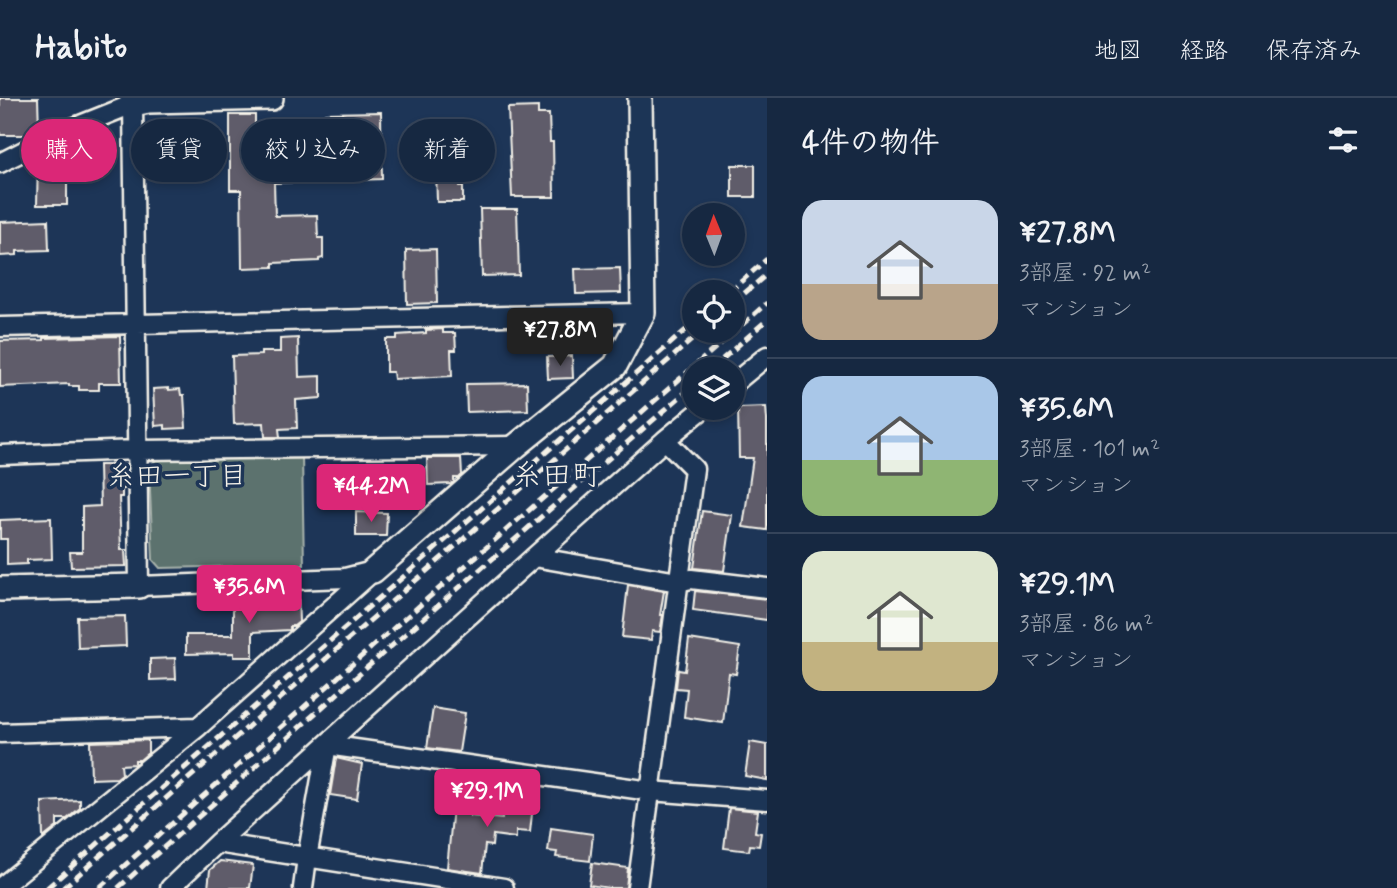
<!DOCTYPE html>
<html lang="ja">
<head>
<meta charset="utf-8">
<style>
  body { margin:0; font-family:Mynerve,"Klee One",sans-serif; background:#1f3048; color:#f1f3f6; height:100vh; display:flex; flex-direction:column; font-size:26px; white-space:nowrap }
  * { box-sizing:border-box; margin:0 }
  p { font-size:23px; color:#9ea6b1 }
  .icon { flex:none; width:38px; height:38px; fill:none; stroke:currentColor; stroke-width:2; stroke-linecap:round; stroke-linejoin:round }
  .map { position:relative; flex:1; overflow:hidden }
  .drawer { display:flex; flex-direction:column; background:#162841; width:630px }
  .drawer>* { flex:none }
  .guide { position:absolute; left:21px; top:21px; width:640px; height:63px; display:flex; gap:14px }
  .needle { width:46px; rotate:359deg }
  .fabs { position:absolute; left:682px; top:105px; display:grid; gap:14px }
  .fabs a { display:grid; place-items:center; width:63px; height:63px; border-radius:50%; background:#162841; box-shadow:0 4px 10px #0003,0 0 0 2px #35445a; font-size:35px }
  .price { position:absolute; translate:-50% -60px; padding:0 16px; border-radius:7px; background:#db2777; color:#fff; font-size:23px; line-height:46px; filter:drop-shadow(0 2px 4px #0008) }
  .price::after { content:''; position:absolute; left:50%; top:42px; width:21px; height:16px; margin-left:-10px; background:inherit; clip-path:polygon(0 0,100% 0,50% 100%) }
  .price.active { background:#222; color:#fff }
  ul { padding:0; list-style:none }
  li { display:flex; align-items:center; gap:21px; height:175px; padding:0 35px }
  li+li { border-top:2px solid #35445a }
  li span { display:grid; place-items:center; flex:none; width:196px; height:140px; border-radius:21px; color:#555 }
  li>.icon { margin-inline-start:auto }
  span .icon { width:84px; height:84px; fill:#fffc; stroke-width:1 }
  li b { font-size:30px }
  h2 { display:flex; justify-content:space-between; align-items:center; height:84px; padding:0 35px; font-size:30px }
  .pill { padding:0 24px; border-radius:32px; background:#162841; box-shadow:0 4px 10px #0003,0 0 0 2px #35445a; font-size:24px; line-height:63px }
  .pill.active { background:#db2777; color:#fff }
  header { display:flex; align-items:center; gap:42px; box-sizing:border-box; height:98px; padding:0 35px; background:#162841; border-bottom:2px solid #35445a }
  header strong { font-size:33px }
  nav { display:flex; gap:38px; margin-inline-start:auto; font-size:24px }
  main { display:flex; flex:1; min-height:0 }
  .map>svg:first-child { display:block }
</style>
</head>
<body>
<header>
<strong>Habito</strong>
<nav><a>地図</a><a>経路</a><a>保存済み</a></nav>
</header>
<main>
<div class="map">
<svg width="767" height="790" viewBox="0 0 767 790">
  <rect width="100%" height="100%" fill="#1d3557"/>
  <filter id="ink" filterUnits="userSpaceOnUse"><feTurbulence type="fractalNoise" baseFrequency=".0143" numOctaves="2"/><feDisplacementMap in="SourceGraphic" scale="14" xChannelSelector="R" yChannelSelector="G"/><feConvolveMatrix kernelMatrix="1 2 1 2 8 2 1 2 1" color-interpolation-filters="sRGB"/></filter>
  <g filter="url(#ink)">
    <!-- green -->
    <path fill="#5b726e" stroke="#a8b2ab" stroke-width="2" d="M302,357L304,467L160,470L153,462L149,369L156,362Z"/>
    <!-- building -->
    <path fill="#5f5c6a" stroke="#f4f1e8" stroke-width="2" d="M0,0H38L39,32L31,37H0Z
      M538,9V16H549L550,44H553L554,99H512L508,10Z
      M381,14L382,81L274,85L275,118L317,117L318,140H323V160L319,161V163L273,165V169L242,170L241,92H230V17H255V53L274,52V57L311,58L310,21H325V15Z
      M73,42H86V65H67V107H37L38,59Z
      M732,67H755V99H732Z
      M459,69L460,88H463V104H437L436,70Z
      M480,111H517L519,177L482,178Z
      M48,122L49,152L17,153V157L0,158V124Z
      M436,151L437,205L407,206L406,152Z
      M620,170L621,195L576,196L575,171Z
      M443,231V235H455L456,252H451L452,278L394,281L393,274H386V241H397V237L426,235V232Z
      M120,238L121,285H99V292H79V288H69V286L0,289V243L44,242V240Z
      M298,240L299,279L321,278V300L296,302L297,330L279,331L280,339H265L264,325L234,326L232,258L261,257V254H280V241Z
      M572,258L573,280L548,281L547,259Z
      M527,285L528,312L467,314L466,286Z
      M169,290V292L180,291L181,297H184L186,330L165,331V327L155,328L153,291Z
      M766,309L767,322V432L743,429L753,360H739L738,310Z
      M427,360H461L462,377L459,380H454V384L451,386L428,387Z
      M99,367H125L124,391H122V399H119L121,452H125L126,468L71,469L70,454H82V409L100,408Z
      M404,375H424L425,405L404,406Z
      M702,413L732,417L724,473L694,470Z
      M356,414L387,415L386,438H356Z
      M51,420L52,461L27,462V466L7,467V441H0V422Z
      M628,487L664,493L660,517H663L660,534L652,533L651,542L622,539Z
      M695,493L767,501V522L693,512Z
      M275,497H298L299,524L294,528H290V532L253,534V559H234V555L186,556V537H233V499L275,498Z
      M125,518L126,548L78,550L77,519Z
      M689,541L740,549L736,576L729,575L723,625L684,619L687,591L676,590L678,572L685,573Z
      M175,560L176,581L150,582V561Z
      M433,610L465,615L459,654L427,650Z
      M148,642V655L140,662H135V666L121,667L122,676L117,680L91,681L90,644Z
      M750,644L767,647V682L745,678Z
      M336,660L362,666L357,701L330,697Z
      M505,684L522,686L521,697L534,698L530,734L516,733V740L493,737L492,748L485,747L482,775L447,770L453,709L470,711V718L502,721Z
      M80,702V710L67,721H57V729L43,740L42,704Z
      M729,710L758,713L755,734L761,735L759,748L750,747L749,753L724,750Z
      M551,730L593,736L590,763L556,759L557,754L548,753Z
      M220,763L253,767L250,790H208L210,772Z
      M592,765L628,770L626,790H609L589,787Z"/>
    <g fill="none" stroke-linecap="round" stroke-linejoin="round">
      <!-- minor casing -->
      <g stroke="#f4f1e8" stroke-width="23">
        <path id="minor" d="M0,65L55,37L133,6L139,488L345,480L373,473
          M0,229L643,215
          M733,286L767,258
          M0,357L138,352L516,348
          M534,459L678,484L691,481L767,490
          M0,635L198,629
          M217,745L504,790
          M0,790L198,629L370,476
          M170,790L217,745L534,459L665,342L704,310
          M303,790L307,760L327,647L650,693L767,702
          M637,790L694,371L665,342"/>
      </g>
      <!-- tertiary casing -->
      <g stroke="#f4f1e8" stroke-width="28">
        <path id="tertiary" d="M132,0L133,6L149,3L271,0
          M373,473L516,348L615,268L643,215L640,0
          M0,491L139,488"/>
      </g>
      <!-- minor -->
      <use href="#minor" stroke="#1d3557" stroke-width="18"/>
      <!-- tertiary -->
      <use href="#tertiary" stroke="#1d3557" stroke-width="23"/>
      <!-- rail -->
      <path stroke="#f4f1e8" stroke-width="5" stroke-dasharray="10 5" stroke-linecap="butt" d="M729,194L767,161
        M733,205L767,176
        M711,271L767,222
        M47,790L695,224
        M63,790L702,233
        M99,790L372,549L767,205
        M118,790L380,558L695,286"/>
    </g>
  </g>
  <g text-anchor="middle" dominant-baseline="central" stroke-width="7" stroke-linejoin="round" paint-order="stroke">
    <!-- neighbourhood labels -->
    <g font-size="28" fill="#f4f1e8" stroke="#1d3557">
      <text x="177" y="379">糸田一丁目</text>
    </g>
    <!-- quarter labels -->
    <g font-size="30" fill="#f4f1e8" stroke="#1d3557">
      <text x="557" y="378">糸田町</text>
    </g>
  </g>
</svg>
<div class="fabs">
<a><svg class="needle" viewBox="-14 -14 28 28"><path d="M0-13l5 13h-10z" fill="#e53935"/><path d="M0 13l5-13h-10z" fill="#9ea6b1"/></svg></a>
<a><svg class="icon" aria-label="locate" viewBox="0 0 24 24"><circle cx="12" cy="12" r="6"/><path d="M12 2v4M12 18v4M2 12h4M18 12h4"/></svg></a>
<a><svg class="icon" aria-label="layers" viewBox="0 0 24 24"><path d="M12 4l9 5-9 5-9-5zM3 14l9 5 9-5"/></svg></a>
</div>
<b class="price active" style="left:560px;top:270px">¥27.8M</b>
<b class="price" style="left:371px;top:426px">¥44.2M</b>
<b class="price" style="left:249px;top:527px">¥35.6M</b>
<b class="price" style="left:487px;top:731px">¥29.1M</b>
<div class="guide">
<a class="pill active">購入</a>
<a class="pill">賃貸</a>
<a class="pill">絞り込み</a>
<a class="pill">新着</a>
</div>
</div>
<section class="drawer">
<h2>4件の物件<svg class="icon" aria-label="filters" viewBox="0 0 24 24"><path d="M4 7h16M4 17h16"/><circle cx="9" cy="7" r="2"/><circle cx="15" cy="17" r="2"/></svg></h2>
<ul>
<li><span style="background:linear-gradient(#c9d6e8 60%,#b9a48a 0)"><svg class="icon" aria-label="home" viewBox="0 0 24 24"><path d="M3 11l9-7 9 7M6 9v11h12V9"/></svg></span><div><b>¥27.8M</b><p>3部屋 · 92 m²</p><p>マンション</p></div></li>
<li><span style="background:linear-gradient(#a9c7e8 60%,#8fb573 0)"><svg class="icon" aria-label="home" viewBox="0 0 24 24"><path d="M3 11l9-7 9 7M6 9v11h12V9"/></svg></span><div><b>¥35.6M</b><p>3部屋 · 101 m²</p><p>マンション</p></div></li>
<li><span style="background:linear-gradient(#dfe7d0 65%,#c2b280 0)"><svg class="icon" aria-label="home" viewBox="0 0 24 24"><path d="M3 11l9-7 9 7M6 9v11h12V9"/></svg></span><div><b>¥29.1M</b><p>3部屋 · 86 m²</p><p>マンション</p></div></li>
</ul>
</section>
</main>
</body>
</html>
